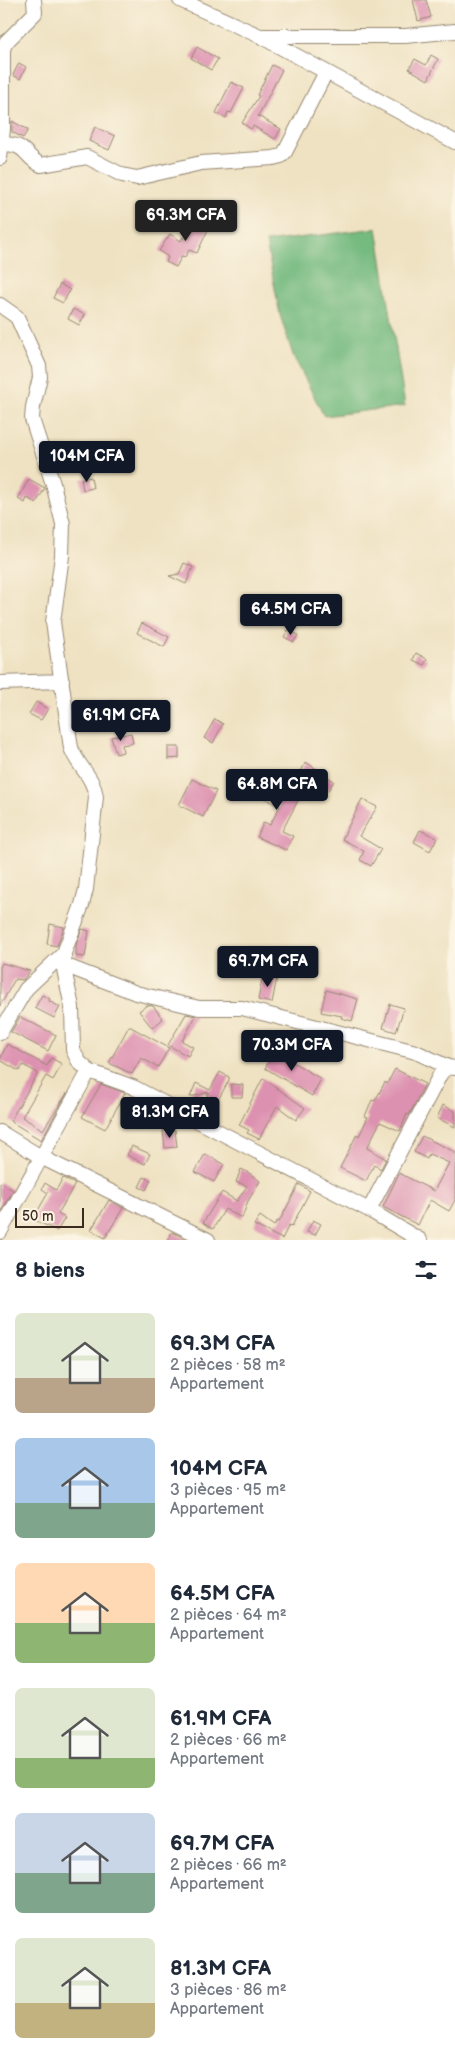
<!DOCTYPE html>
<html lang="fr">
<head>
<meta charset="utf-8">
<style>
  body { margin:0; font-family:"Balsamiq Sans",sans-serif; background:#f2f2f3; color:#1f2937; height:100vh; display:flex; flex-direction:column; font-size:19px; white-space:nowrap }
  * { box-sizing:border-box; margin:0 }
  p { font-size:16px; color:#747a83 }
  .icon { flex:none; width:28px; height:28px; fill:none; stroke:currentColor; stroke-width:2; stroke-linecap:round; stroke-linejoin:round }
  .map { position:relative; height:1240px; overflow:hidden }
  .panel { display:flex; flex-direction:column; background:#fff; flex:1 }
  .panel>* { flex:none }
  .scale { position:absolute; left:15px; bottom:12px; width:69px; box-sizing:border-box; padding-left:5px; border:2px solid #3b2a1e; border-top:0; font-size:14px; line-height:18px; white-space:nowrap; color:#3b2a1e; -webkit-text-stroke:4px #fcf5e5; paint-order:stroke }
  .price { position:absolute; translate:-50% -42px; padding:0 11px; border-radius:5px; background:#111827; color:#fff; font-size:16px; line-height:32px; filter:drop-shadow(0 1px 2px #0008) }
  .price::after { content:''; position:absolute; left:50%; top:30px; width:15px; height:11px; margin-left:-8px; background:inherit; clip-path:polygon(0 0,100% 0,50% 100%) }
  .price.on { background:#222; color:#fff }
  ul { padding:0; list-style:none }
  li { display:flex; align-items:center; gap:15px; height:125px; padding:0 15px }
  li span { display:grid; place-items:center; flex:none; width:140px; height:100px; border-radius:8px; color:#555 }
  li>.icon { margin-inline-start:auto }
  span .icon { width:60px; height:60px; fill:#fffc; stroke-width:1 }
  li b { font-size:21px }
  h2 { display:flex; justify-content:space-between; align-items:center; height:60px; padding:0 15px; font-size:21px }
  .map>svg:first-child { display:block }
</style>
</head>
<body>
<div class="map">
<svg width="455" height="1240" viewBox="0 0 455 1240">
  <rect width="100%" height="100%" fill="#fcf5e5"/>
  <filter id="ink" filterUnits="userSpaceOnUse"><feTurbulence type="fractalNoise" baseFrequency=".02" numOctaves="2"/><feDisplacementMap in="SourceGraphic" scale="10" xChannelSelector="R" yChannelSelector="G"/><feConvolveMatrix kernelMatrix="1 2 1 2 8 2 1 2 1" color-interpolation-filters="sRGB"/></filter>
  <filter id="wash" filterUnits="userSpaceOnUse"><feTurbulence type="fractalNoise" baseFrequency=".0096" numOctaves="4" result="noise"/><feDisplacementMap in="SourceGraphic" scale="20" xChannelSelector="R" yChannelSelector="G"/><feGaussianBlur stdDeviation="1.12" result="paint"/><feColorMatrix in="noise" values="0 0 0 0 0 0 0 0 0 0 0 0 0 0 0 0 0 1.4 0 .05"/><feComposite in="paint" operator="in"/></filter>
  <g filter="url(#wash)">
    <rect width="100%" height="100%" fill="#efe2c2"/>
    <!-- forest -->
    <path fill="#74ba7f" stroke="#58724e" d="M377,228L405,406L324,416L293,355L280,315L266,242Z"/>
    <g id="blocks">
      <!-- building -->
      <path fill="#dd91b0" d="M413,0H426L431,17L418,21Z
        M197,47L218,59L211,70L191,58Z
        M431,55L438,59L428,80L409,69L415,59L426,65Z
        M19,63L26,67L20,79L13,75Z
        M272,65L282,70L258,116L281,129L275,139L253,126L251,129L242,123L259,96L257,95Z
        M231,82L244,88L231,113L228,112L226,118L216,113Z
        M12,121L28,130L23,138L12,132Z
        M95,127L115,136L109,150L89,141Z
        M199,215L212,221L197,253L189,250L185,257L182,256L176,267L166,262L168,257L159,251L170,234L181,241L183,237L187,239Z
        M60,284L70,290L63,303L53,298Z
        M73,309L85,315L79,325L68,319Z
        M91,477L93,488L83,490L81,479Z
        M29,479L45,488L36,503L27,498L25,503L18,499Z
        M184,563L193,567L186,584L169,576L179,574Z
        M142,623L169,637L164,647L137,633Z
        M288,630L298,635L294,642L284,637Z
        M416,653L427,659L424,665L413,660Z
        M113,701L114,718H107L105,702Z
        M36,702L48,709L41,720L29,714Z
        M215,719L223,724L213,743L204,738Z
        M131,733L133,743L122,745L123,752L116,754L111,737Z
        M168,747H179V758L168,759Z
        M306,762L334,781L328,791L299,775Z
        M258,776L288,791L291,786L302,793L282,831L293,836L286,850L257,837L264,822L270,825L280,806L250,791Z
        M192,779L216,791L203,817L179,805Z
        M362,799L377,807L359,836L381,849L371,866L360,860L364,851L342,839Z
        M420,830L437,838L430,851L414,842Z
        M50,924L64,927L57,946L47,944Z
        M82,929L89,931L85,957L76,956V945Z
        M2,963L30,971L23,980L15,979L0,1006V967Z
        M263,974L277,977L272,1003L258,1000Z
        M326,990L358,999L352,1021L341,1018L342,1016L321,1012Z
        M42,995L50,999L49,1001L60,1007L54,1018L35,1008Z
        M390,1004L404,1008L396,1032L383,1028Z
        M147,1005L153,1006L163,1019L152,1028L139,1011Z
        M186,1014L196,1016L182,1041L193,1047L188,1056L168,1045Z
        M20,1017L56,1035L48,1051L11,1032Z
        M129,1026L169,1048L158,1067L141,1058L132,1074L109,1063Z
        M7,1044L47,1066L51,1058L62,1064L53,1080L46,1076L22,1117L43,1130L67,1093L41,1140L10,1121L38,1073L23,1065L19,1071L0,1060Z
        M278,1046L292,1055L289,1060L321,1079L312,1096L265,1068Z
        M395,1069L425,1084L409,1115L407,1114L400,1131L380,1122L367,1148L386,1159L381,1169L374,1165L366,1181L340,1168L357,1134L359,1136L368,1117L365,1116L372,1100L375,1101L385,1082L387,1084Z
        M220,1072L229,1077V1080L212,1111L202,1106L209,1092L190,1097L196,1083L210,1090Z
        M263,1078L305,1108L296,1120L277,1106L259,1139L247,1133L249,1130L239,1125Z
        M101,1084L125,1093L105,1129L82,1117Z
        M231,1084L243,1085L242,1097H231Z
        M443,1105L455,1111V1127L437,1118Z
        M175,1130L177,1147L165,1148L163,1131Z
        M422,1136L455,1152V1200L449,1211L430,1200L418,1225L383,1207L399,1173L434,1191L449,1163L429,1154L427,1159L414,1152Z
        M132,1146L150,1154L145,1164L127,1155Z
        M205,1154L224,1164L214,1182L195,1172Z
        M241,1169L249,1173L260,1181L248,1201L242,1218L225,1209L213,1229L203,1223L222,1192L237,1201L247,1186L236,1182Z
        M144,1177L151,1180L146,1190L139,1187Z
        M63,1178L75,1184L58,1214L65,1218L57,1231L33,1219L48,1193L42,1189L45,1183L56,1190Z
        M0,1182L13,1190L0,1214Z
        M299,1184L310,1191L292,1226L289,1225L282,1239L254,1225L260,1216L274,1226L277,1221L279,1222Z
        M109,1200L123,1208L105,1238L91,1230Z
        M313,1220L321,1224L315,1235L307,1232Z
        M172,1232L188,1240H168Z"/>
    </g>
  </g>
  <g filter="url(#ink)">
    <use href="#blocks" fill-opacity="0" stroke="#958670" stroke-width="1"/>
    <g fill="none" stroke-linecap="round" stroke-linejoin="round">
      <!-- minor casing -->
      <g stroke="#958670" stroke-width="16">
        <path id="minor" d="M180,0L260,36L455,142
          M263,36H405L455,31
          M2,144C28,144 23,156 41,165L87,157L122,175L137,178L201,163L273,158L281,156L285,152L326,72
          M0,158L3,129V49L6,42L35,13L34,0
          M0,305L17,317L39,366L40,377L33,407L32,419L53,484L63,524L62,556L53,622L71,748C79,769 93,775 96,797L86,889L82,905L64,953V969L72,1007L73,1050L79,1062L89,1071L133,1087L369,1210L420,1240
          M0,683L62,681
          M64,965L136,993L199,1008H242L416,1052L448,1067L455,1068
          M0,1033L26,989L64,953
          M0,1132L41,1157L208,1240
          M369,1210L441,1073L448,1067
          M0,1232L89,1071"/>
      </g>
      <!-- minor -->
      <use href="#minor" stroke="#fff" stroke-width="14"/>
    </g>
  </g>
</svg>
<div class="scale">50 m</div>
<b class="price on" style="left:186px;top:242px">69.3M CFA</b>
<b class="price" style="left:87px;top:483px">104M CFA</b>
<b class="price" style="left:291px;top:636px">64.5M CFA</b>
<b class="price" style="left:121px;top:742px">61.9M CFA</b>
<b class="price" style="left:277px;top:811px">64.8M CFA</b>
<b class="price" style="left:268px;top:988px">69.7M CFA</b>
<b class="price" style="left:292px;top:1072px">70.3M CFA</b>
<b class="price" style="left:170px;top:1139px">81.3M CFA</b>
</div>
<section class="panel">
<h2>8 biens<svg class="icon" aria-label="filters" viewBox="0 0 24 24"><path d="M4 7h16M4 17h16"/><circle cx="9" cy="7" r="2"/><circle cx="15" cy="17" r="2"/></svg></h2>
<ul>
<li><span style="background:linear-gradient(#dfe7d0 65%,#b9a48a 0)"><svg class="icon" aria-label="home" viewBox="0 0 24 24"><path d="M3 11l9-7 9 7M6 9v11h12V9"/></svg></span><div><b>69.3M CFA</b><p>2 pièces · 58 m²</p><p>Appartement</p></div></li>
<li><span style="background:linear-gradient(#a9c7e8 65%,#7fa58c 0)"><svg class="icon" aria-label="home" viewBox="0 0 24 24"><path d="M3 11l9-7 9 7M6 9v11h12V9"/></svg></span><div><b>104M CFA</b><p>3 pièces · 95 m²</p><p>Appartement</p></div></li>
<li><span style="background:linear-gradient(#ffd9b3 60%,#8fb573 0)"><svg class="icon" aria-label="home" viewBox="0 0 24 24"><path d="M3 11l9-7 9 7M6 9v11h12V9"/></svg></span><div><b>64.5M CFA</b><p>2 pièces · 64 m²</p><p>Appartement</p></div></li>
<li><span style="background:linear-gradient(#dfe7d0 70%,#8fb573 0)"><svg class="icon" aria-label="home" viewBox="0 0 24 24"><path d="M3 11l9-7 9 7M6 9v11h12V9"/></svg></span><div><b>61.9M CFA</b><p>2 pièces · 66 m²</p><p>Appartement</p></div></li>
<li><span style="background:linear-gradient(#c9d6e8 60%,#7fa58c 0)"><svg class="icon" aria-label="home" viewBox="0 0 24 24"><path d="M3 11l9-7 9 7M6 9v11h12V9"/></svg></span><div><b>69.7M CFA</b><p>2 pièces · 66 m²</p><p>Appartement</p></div></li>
<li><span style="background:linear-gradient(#dfe7d0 65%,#c2b280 0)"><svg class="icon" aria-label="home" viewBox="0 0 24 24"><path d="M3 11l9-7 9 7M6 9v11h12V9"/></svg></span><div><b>81.3M CFA</b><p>3 pièces · 86 m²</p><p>Appartement</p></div></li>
</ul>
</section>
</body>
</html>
